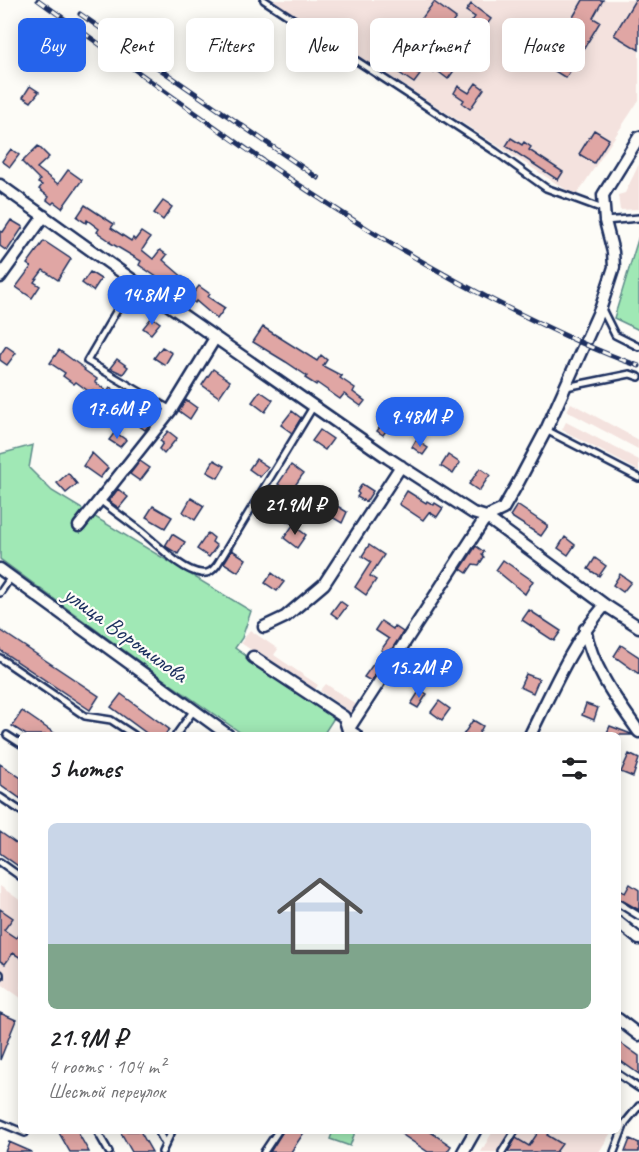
<!DOCTYPE html>
<html lang="en">
<head>
<meta charset="utf-8">
<style>
  body { margin:0; font-family:Caveat,sans-serif; background:#f6f6f6; color:#202124; height:100vh; display:flex; flex-direction:column; font-size:22px; white-space:nowrap }
  * { box-sizing:border-box; margin:0 }
  p { font-size:20px; color:#757577 }
  .icon { flex:none; width:33px; height:33px; fill:none; stroke:currentColor; stroke-width:2; stroke-linecap:round; stroke-linejoin:round }
  .map { position:relative; flex:1; overflow:hidden }
  .panel { position:absolute; left:18px; top:732px; width:603px; height:402px; display:flex; flex-direction:column; background:#fff; border-radius:9px; box-shadow:0 3px 15px #0003 }
  .panel>* { flex:none }
  .top-card { position:absolute; left:18px; top:18px; width:603px; height:54px; display:flex; gap:12px }
  .price { position:absolute; translate:-50% -51px; padding:0 14px; border-radius:21px; background:#2563eb; color:#fff; font-size:20px; line-height:39px; filter:drop-shadow(0 2px 3px #0008) }
  .price::after { content:''; position:absolute; left:50%; top:36px; width:18px; height:14px; margin-left:-9px; background:inherit; clip-path:polygon(0 0,100% 0,50% 100%) }
  .price.active { background:#222; color:#fff }
  ul { padding:0; list-style:none }
  li { display:grid; align-content:center; gap:12px; height:318px; padding:0 30px }
  li+li { border-top:2px solid #e0e0e0 }
  li span { display:grid; place-items:center; height:186px; border-radius:9px; color:#555 }
  li>.icon { margin-inline-start:auto }
  span .icon { width:108px; height:108px; fill:#fffc; stroke-width:1 }
  li b { font-size:26px }
  h2 { display:flex; justify-content:space-between; align-items:center; height:72px; padding:0 30px; font-size:26px }
  .chip { padding:0 21px; border-radius:9px; background:#fff; box-shadow:0 3px 15px #0003; font-size:21px; line-height:54px }
  .chip.active { background:#2563eb; color:#fff }
  .map>svg:first-child { display:block }
</style>
</head>
<body>
<div class="map">
<svg width="639" height="1152" viewBox="0 0 639 1152">
  <rect width="100%" height="100%" fill="#fdfcf7"/>
  <filter id="ink" filterUnits="userSpaceOnUse"><feTurbulence type="fractalNoise" baseFrequency=".0167" numOctaves="2"/><feDisplacementMap in="SourceGraphic" scale="12" xChannelSelector="R" yChannelSelector="G"/><feConvolveMatrix kernelMatrix="1 2 1 2 8 2 1 2 1" color-interpolation-filters="sRGB"/></filter>
  <g filter="url(#ink)">
    <!-- built -->
    <path fill="#f4e2de" d="M271,0H639V100L576,196Z
      M639,164V209L620,210L618,195L625,193Z
      M571,403L639,440L638,449L567,411Z
      M566,422L639,460V471L562,430Z
      M250,630L278,649L274,655L318,685L313,693L241,643Z
      M326,684L360,707L354,715L320,691Z
      M0,886L21,901V998L0,983Z
      M493,1131H612L599,1152H481Z"/>
    <!-- green -->
    <path fill="#a0e8b5" stroke="#5e8c8a" stroke-width="1.5" d="M639,236V330L614,318Z
      M33,445L29,468L52,491L251,611L242,638L235,648L334,718L323,735H244L159,676L0,559V454Z
      M333,1131L355,1132L350,1146L330,1139Z"/>
    <!-- building -->
    <path fill="#e0a6a4" stroke="#1b2f5e" stroke-width="1.5" d="M583,0H603L593,18L600,22L566,78L545,65Z
      M635,0H639V50L614,35Z
      M434,2L456,18L433,49L446,58L475,17L466,11L471,4L491,19L448,79L436,70L434,73L428,68L430,65L405,48L417,31L414,29Z
      M401,62L420,75L414,83L395,70Z
      M476,83L484,89L470,109L462,103L464,100L454,93L458,86L469,93Z
      M30,86L39,92L31,102L23,97Z
      M594,130L609,139L594,163L579,154Z
      M511,138L522,145L524,142L531,147L529,150L563,172L558,180L506,146Z
      M38,146L49,157L37,168L58,184L68,170L82,180L62,208L54,202L52,204L47,200L49,197L39,189L42,185L38,183L40,180L22,162Z
      M11,149L19,155L10,167L2,161Z
      M163,201L172,207L163,220L154,213Z
      M85,205L114,224L111,228L131,241L133,238L135,240L141,232L150,238L142,250L153,259L160,250L167,255L163,260L185,279L176,290L139,265L141,261L109,242L110,241L97,232L99,229L87,220L86,223L77,217Z
      M11,220L23,227L7,251L0,246V231L3,232Z
      M44,241L71,259L58,280L43,270L34,282L40,286L32,298L16,287L31,267L27,264Z
      M90,272L101,279L93,291L82,283Z
      M199,286L210,294L208,297L225,308L217,319L196,301L195,303L189,299Z
      M152,317L160,323L151,334L143,328Z
      M263,327L317,361L321,355L327,360L323,366L342,376L340,378L355,388L353,392L365,401L361,406L344,394L340,399L317,383L316,385L305,378L307,376L286,362L253,342Z
      M6,346L16,353L7,365L0,360V355Z
      M162,347L172,353L165,365L154,358Z
      M59,350L85,369L84,370L97,379L95,382L107,391L110,387L120,394L113,405L93,391L91,393L76,382L74,384L63,376L65,373L50,363Z
      M117,359L128,367L123,374L110,368Z
      M213,369L230,381L219,397L202,385Z
      M260,391L273,400L265,412L252,402Z
      M186,400L197,408L190,419L179,411Z
      M153,405L161,410L145,430L131,420L136,413L144,419Z
      M292,411L301,418L292,433L281,425Z
      M388,416L394,420L383,435L377,431Z
      M320,430L333,439L325,450L312,441Z
      M168,431L177,438L164,454L159,449L163,443L160,441Z
      M115,432L126,440L120,447L109,440Z
      M416,440L428,448L423,455L412,447Z
      M92,453L108,468L100,478L83,466Z
      M448,455L460,463L453,474L441,466Z
      M256,459L268,467L260,477L249,469Z
      M214,460L225,466L218,478L207,472Z
      M140,461L150,468L140,481L130,474Z
      M291,465L303,474L290,493L278,484Z
      M480,468L490,475L479,491L469,484Z
      M68,473L77,484L66,493L57,483Z
      M362,484L373,491L366,502L357,497L359,494L357,492Z
      M118,489L128,497L119,508L109,501Z
      M407,491L426,503L427,501L434,505L435,503L443,508L437,517L429,512L423,520L399,504Z
      M191,498L204,506L195,520L183,512Z
      M334,504L347,512L342,523L327,514Z
      M517,505L548,526L541,536L510,516Z
      M153,506L172,517L165,528L146,517Z
      M281,508L294,515L290,523L276,515Z
      M293,525L306,535L297,548L284,538Z
      M208,533L214,538L212,542L217,546L209,557L197,549Z
      M172,534L185,542L178,554L165,546Z
      M565,537L575,545L568,555L558,548Z
      M369,545L384,555L370,576L376,580L366,595L355,587L371,562L362,556Z
      M476,546L484,552L482,555L484,557L479,565L473,564L467,573L461,569Z
      M232,550L246,559L238,572L224,563Z
      M595,558L606,566L599,576L588,569Z
      M503,560L533,581L525,594L496,570Z
      M272,573L284,582L277,591L265,583Z
      M620,574L631,582L623,592L613,585Z
      M340,601L347,606L338,618L331,613Z
      M529,610L561,631L554,641L522,620Z
      M381,621L393,629L394,626L403,632L388,655L381,650L389,639L375,630Z
      M0,630L99,696L90,710L0,650Z
      M621,645L639,657V674L614,656Z
      M374,663L380,667L371,681L364,677Z
      M526,674L539,679L533,693L520,687Z
      M420,690L427,694L418,708L411,704Z
      M121,694L169,729L165,735H149L111,707Z
      M439,701L450,709L442,720L431,712Z
      M586,704L598,708L594,720L582,715Z
      M22,711L57,735H26L12,726Z
      M473,720L483,726L478,735H463Z
      M610,726L631,734L632,735H606Z
      M629,754L639,759L633,777L621,772Z
      M0,764L21,778V799L0,784Z
      M0,832L21,847V868L0,853Z
      M630,884L639,890V910L618,898V889L625,893Z
      M0,909L13,918L4,930L16,938L21,931V958L13,953L5,964L0,961Z
      M0,1013L16,1020L0,1060Z
      M618,1041L639,1056V1074L618,1059Z
      M58,1131H77L89,1152H70Z
      M120,1131H140L152,1152H132Z
      M283,1131H305L291,1152H270Z
      M397,1131H429L451,1146L447,1152H428Z
      M539,1131H550L547,1135L562,1144L556,1152H508L516,1138L529,1146Z
      M630,1139L639,1143V1152H625Z
      M9,1142L32,1152H5Z"/>
    <g fill="none" stroke-linecap="round" stroke-linejoin="round">
      <!-- service casing -->
      <g stroke="#1b2f5e" stroke-width="10">
        <path id="service" d="M264,0L496,152L546,188L603,209
          M605,221L639,218
          M134,281L87,361L171,410
          M601,307L615,335L639,347
          M566,387L630,374L639,377
          M546,430L639,478
          M100,500C116,513 133,524 148,537C162,549 183,571 201,573C209,574 212,571 217,565L313,407
          M0,593L11,577
          M0,658L85,716L111,720L134,735
          M7,735L21,744
          M176,735L194,710
          M0,797L21,811
          M0,862L21,877
          M618,903L639,916
          M0,974V977
          M618,1074L639,1088
          M0,1124L1,1123L25,1133
          M97,1131L109,1152
          M158,1131L165,1144
          M162,1152L172,1131
          M264,1152L278,1131
          M502,1152L515,1131
          M614,1152L625,1123L639,1106"/>
      </g>
      <!-- minor casing -->
      <g stroke="#1b2f5e" stroke-width="15">
        <path id="minor" d="M0,185L134,281L388,458L473,513L486,517L605,605L639,627
          M0,277L44,216
          M79,526L171,410L215,338
          M0,569L228,735
          M264,627L285,617L324,584L401,466
          M585,629C593,669 616,699 639,732
          M253,657L344,717L348,730L356,735
          M348,730L486,517L503,509L519,481L546,430L601,307L614,267L613,252L605,221L603,195L639,137
          M530,735C553,689 571,645 605,605
          M618,922L639,939
          M618,1019L639,1035
          M463,1152L475,1131"/>
      </g>
      <!-- service -->
      <use href="#service" stroke="#fdfcf7" stroke-width="5"/>
      <!-- minor -->
      <use href="#minor" stroke="#fdfcf7" stroke-width="10"/>
      <!-- rail casing -->
      <g stroke="#1b2f5e" stroke-width="5">
        <path id="rail" d="M38,0C192,110 344,227 514,311C555,331 596,351 639,366
          M80,14L318,178"/>
      </g>
      <!-- rail -->
      <use href="#rail" stroke="#fdfcf7" stroke-width="3" stroke-dasharray="9" stroke-linecap="butt"/>
    </g>
  </g>
  <g text-anchor="middle" dominant-baseline="central" stroke-width="4.5" stroke-linejoin="round" paint-order="stroke">
    <!-- street labels -->
    <g font-size="24" fill="#1b2f5e" stroke="#fdfcf7">
      <text transform="translate(126 634) rotate(36)">улица Ворошилова</text>
    </g>
  </g>
</svg>
<b class="price" style="left:152px;top:326px">14.8M ₽</b>
<b class="price" style="left:117px;top:440px">17.6M ₽</b>
<b class="price" style="left:420px;top:448px">9.48M ₽</b>
<b class="price active" style="left:295px;top:536px">21.9M ₽</b>
<b class="price" style="left:419px;top:699px">15.2M ₽</b>
<div class="top-card">
<a class="chip active">Buy</a>
<a class="chip">Rent</a>
<a class="chip">Filters</a>
<a class="chip">New</a>
<a class="chip">Apartment</a>
<a class="chip">House</a>
</div>
<section class="panel">
<h2>5 homes<svg class="icon" aria-label="filters" viewBox="0 0 24 24"><path d="M4 7h16M4 17h16"/><circle cx="9" cy="7" r="2"/><circle cx="15" cy="17" r="2"/></svg></h2>
<ul>
<li><span style="background:linear-gradient(#c9d6e8 65%,#7fa58c 0)"><svg class="icon" aria-label="home" viewBox="0 0 24 24"><path d="M3 11l9-7 9 7M6 9v11h12V9"/></svg></span><div><b>21.9M ₽</b><p>4 rooms · 104 m²</p><p>Шестой переулок</p></div></li>
</ul>
</section>
</div>
</body>
</html>
